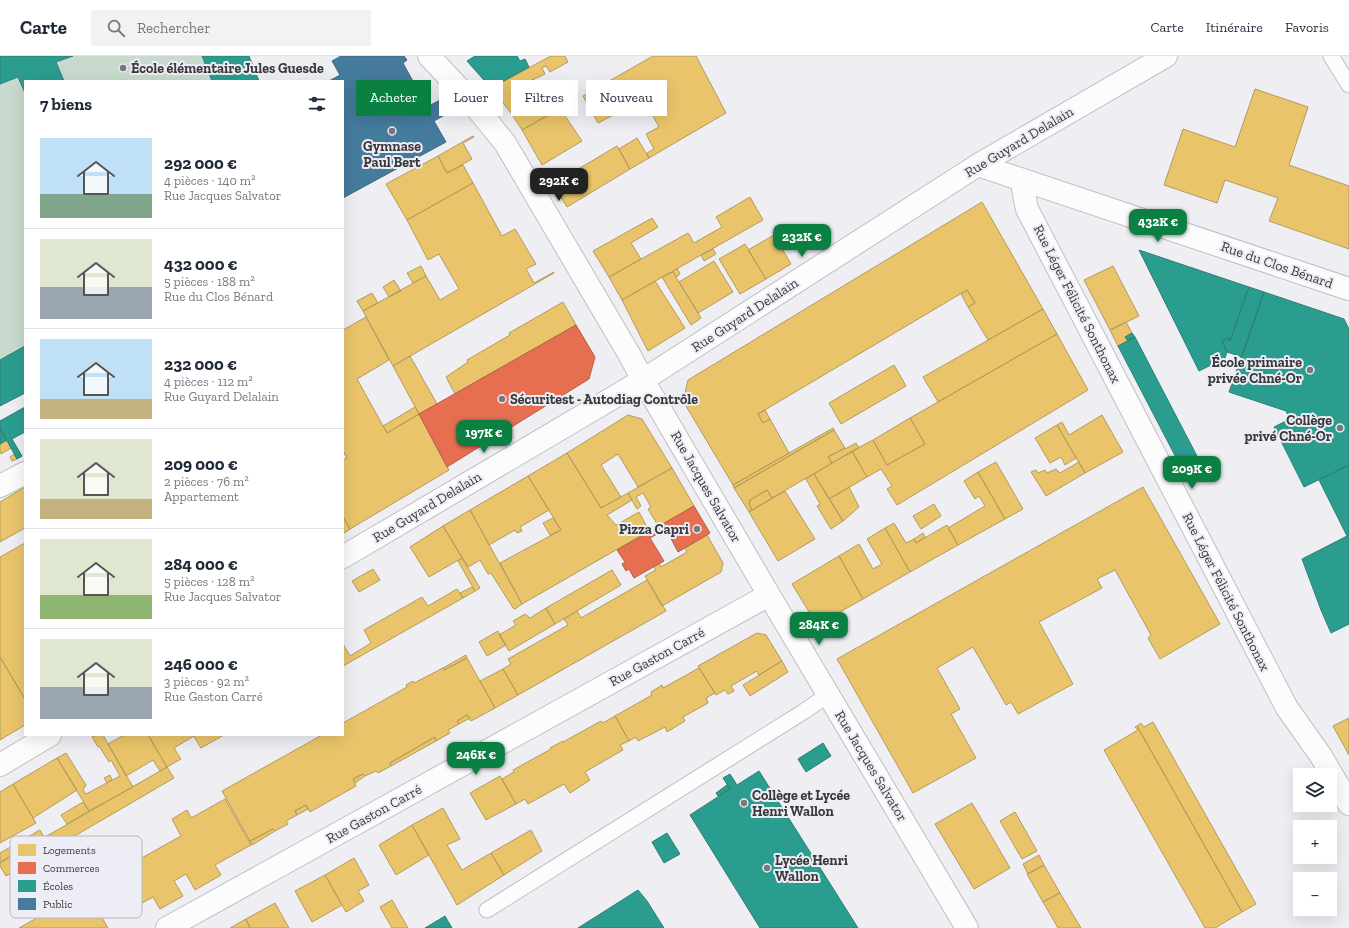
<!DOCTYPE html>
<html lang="fr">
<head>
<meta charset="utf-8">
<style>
  body { margin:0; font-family:"Zilla Slab",serif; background:#f2f2f3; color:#1f2937; height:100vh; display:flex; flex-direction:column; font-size:15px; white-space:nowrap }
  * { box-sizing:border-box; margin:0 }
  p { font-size:13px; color:#747a83 }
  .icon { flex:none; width:22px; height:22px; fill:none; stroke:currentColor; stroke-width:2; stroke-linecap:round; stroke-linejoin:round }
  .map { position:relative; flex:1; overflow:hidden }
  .panel { position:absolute; left:24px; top:24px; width:320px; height:656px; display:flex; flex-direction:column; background:#fff; border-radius:0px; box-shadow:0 4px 16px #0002 }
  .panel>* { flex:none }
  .top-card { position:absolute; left:356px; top:24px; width:380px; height:36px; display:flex; gap:8px }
  .buttons { position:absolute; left:1293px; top:712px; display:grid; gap:8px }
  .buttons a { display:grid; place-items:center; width:44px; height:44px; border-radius:0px; background:#fff; box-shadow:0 4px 16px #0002; font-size:20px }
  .price { position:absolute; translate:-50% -34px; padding:0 9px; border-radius:8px; background:#0b8043; color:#fff; font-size:13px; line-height:26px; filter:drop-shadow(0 1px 2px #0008) }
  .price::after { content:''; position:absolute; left:50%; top:24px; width:12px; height:9px; margin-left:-6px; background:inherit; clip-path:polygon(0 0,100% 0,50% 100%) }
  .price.active { background:#222; color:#fff }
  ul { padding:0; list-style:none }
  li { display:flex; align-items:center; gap:12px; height:100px; padding:0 16px }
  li+li { border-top:1px solid #e0e1e3 }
  li span { display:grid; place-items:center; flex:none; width:112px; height:80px; border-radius:0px; color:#555 }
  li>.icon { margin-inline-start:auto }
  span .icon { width:48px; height:48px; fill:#fffc; stroke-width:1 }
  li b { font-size:17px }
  h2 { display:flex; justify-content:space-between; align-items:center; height:48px; padding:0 16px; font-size:17px }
  .pill { padding:0 14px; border-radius:0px; background:#fff; box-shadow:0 4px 16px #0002; font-size:14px; line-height:36px }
  .pill.active { background:#0b8043; color:#fff }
  header { display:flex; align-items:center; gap:24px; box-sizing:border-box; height:56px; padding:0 20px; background:#fff; border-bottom:1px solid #e0e1e3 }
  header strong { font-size:19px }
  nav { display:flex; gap:22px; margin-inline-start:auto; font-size:14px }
  .search { width:280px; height:36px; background:#f2f2f3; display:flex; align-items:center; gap:10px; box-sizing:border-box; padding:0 14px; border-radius:0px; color:#747a83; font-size:15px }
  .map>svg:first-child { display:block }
</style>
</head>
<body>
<header>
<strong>Carte</strong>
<div class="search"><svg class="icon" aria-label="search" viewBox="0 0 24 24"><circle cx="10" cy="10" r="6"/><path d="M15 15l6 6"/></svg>Rechercher</div>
<nav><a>Carte</a><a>Itinéraire</a><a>Favoris</a></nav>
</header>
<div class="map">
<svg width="1349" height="872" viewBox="0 0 1349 872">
  <rect width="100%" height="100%" fill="#eeeef3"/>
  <!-- green -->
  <path fill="#c8dace" d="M73,0H202L212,25H64L56,6Z
    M18,21L25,37V290L0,304V28Z"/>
  <!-- homes -->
  <path fill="#e9c46a" stroke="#b49b5c" d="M551,0H565L568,6L550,16L546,10L542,12L545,18L528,26L538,44L547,40L555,55L522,74L511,57L491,32Z
    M653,0H696L726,57L649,102L647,97L654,93L646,78L659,71L639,34L627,40L628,43L619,47V56L598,67L583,40Z
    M1255,33L1308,51L1289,109L1349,130V193L1269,165L1278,142L1225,124L1217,147L1164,129L1183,73L1235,91Z
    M565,50L568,54L563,57L582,85L542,109L522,74Z
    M473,80L474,81L463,87L472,103L447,117L438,100Z
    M637,82L649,102L630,113L619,93Z
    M617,90L630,113L567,151L553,128Z
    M438,100L447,117L463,109L473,127L407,164L386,128Z
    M473,127L502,180L515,173L536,208L526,213L534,227L554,216V217L393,310L363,255L426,220L440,244L459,233L439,198L428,204L407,164Z
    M750,141L763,164L622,244L609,221L688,177L694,187L722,171L716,161Z
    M982,146L1043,253L988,284L968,251L975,247L967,234L758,358L763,367L770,363L789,397L733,429L683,345L688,324Z
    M652,162L658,171L631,187L641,203L609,221L593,195Z
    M774,179L791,208L766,223L748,194Z
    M745,188L766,223L740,238L719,203Z
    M713,193L716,198L704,205L701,199Z
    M714,205L733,236L698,257L679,226Z
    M421,210L426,220L413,227L407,217Z
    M1113,210L1139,260L1110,274L1084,224Z
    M677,212L680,218L676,221L673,216Z
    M673,216L701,262L691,269L662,221Z
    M394,224L401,235L389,241L383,231Z
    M655,225L685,272L648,295L622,244Z
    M967,234L975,247L968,251L961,238Z
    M372,237L378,247L363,255L357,245Z
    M563,246L576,269L455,338L446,321L468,306L467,304L510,279L509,277Z
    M1043,253L1057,278L938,346L923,321Z
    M366,261L389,304L357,323L387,377L419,358L449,414L350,473L343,461V404L347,402L343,395V274Z
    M1126,266L1132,277L1125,281L1128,285L1118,290L1110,274Z
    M1057,278L1088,334L897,449L887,433L892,430L881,413L867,421L852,395L873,384L887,409L925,388L910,362Z
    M410,300L437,348L419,358L393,310Z
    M894,309L906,330L841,368L829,347Z
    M415,351L419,358L387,377L383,370Z
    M765,354L770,363L763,367L758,358Z
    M628,359L642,363L672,412L638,431L618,398L601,409L621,441L601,452L567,397Z
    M1102,359L1123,396L1085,417L1057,369L1062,366L1069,379Z
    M910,362L925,388L887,409L873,384Z
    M1057,369L1076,402L1065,409L1061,401L1050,407L1035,382Z
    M833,372L834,374L734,432L733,429Z
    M834,374L845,392L828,401L832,407L772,442L767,434L750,444L749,448L752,454L749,456L734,432Z
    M7,384L11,392L1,398L0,395V388Z
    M856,387L859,392L832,407L828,401L845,392V393Z
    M852,395L867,421L829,443L814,418Z
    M567,397L601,452L628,437L632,444L607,459L616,469L639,456L649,475L522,548L500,507L561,474L528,420Z
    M14,398L17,403L12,405L10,401Z
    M996,406L1023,453L1005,463L978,416Z
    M1079,406L1085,417L1046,440L1031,416L1036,414L1038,417L1045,414L1047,417L1056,413L1060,417Z
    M672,412L694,450L659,471L648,453L651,451L643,437L636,441L641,450L637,453L628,437Z
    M978,416L1005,463L958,489L948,472L985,450L979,440L975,443L964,425Z
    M814,418L843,465L831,473L817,450L820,448L806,423Z
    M528,420L549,454L520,471L522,475L517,477L515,474L489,489L470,454Z
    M25,431V472L0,486V446Z
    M849,431L859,451L843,465L829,443Z
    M1143,431L1220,568L1160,603L1148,582L1151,579L1115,514L1097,523L1102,532L1039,566L1073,628L1018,658L1011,646L1006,649L973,591L937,612L960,653L951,658L976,702L913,737L837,603Z
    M767,434L772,442L752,454L749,448L750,444Z
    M785,435L815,483L778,505L749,456Z
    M934,448L941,460L921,473L913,460Z
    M470,454L522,548L515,553L513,552L491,517L488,518L480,504L468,511L443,470Z
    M343,461L350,473L343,478Z
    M553,462L561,474L550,479L543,467Z
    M894,467L906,487L914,483L916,487L947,469L958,489L910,516L885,472Z
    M443,470L462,502L429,521L410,491Z
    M885,472L910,516L863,543L839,500L859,488L873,513L882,508L867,483Z
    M923,477L925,481L916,487L914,483Z
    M707,479L723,507L721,516L662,550L645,520L656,514L653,510L659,507L661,511L687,496L685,492Z
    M25,487V643L0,601V501Z
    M839,500L863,543L817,569L792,528Z
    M462,502L480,532L475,535L458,505Z
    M373,513L380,524L359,536L352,525Z
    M612,514L621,529L555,568L546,552Z
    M647,524L666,555L518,639L503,613L511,608L508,603L568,569L564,563L577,555L581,562Z
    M472,531L475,535L463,542L460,537Z
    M457,533L463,542L343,610V588L350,600L371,587L364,574L422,541L428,550Z
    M546,552L555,568L509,595L499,579L516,569L513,565L525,558L530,562Z
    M498,575L506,589L487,600L479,586Z
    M757,577L766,579L782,605L759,619L757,615L731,630L734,635L728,638L725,634L716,639L698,610Z
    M466,599L467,602L444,614L443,612Z
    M0,601L25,643V669L0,684Z
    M467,602L495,652L471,665L467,659L457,665L459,668L448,674L450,677L436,685L435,681L390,707L391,710L378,717L376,715L365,720L363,718L353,723L356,730L310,756L306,749L295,755L297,759L286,765L288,768L275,775L273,773L250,785L222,735L322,679H343V667L407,631L406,629L413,625L414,627L443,612L444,614Z
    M782,605L788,616L750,640L743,629Z
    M699,612L715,637L706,642L708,647L683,661L685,665L667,676L665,671L638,685L636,681L629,685L615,660L652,639L651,636L662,629L663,632Z
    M503,613L518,639L495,652L480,625Z
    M467,659L470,662L459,668L457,665Z
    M615,660L629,685L620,689L623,694L585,716L590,724L570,737L564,728L528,748L525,743L516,748L502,723L514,716L513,714L551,693L550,692L563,685V686L601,665L603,667Z
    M1349,662V699L1333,670Z
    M1153,666L1256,848L1242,856L1137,670L1141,667L1144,671Z
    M1137,670L1242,856L1215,872H1205L1104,694L1138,674L1135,671Z
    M96,679H103L133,731L89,755L57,702L66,697L86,729L83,734L86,738L120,720L111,704L109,706L99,690L98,691L92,681Z
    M124,679H148L167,711L160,715L153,704L126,720L108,688Z
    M148,679H193L194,680L174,692L181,703L167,711Z
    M193,679H224L201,692Z
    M435,681L436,685L391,710L390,707Z
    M57,702L77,734L33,762L13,728Z
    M167,711L174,722L6,820L0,810V807Z
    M363,718L365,720L355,727L353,723Z
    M110,719L112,724L107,727L104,722Z
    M500,720L516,748L486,764L470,737Z
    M13,728L36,767L0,787V736Z
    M225,743L251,789L215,809L221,819L195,834L186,818L174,825L183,840L160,853L153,841L122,858L112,840L101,847L88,824L101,817L104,823L181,780L172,763L187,754L191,762Z
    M83,746L89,755L67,768L61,759Z
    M972,747L1010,812L974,833L935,768Z
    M306,749L308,753L297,759L295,755Z
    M443,752L460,783L447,789L462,814L491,797L504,819L457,849L412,769Z
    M1015,756L1037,795L1022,803L1000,765Z
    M412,769L429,799L396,819L379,789Z
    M273,773L275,775L252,789L250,785Z
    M40,774L44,781L0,806V797Z
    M531,774L542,795L504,819L491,797Z
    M1039,799L1044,809L1028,818L1023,808Z
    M354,802L369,829L358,835L364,845L346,856L325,819Z
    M1044,809L1060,837L1043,846L1027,818Z
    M325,819L342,849L312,866L295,835Z
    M86,834L108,872H19Z
    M1060,837L1081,872H1058L1043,846Z
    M392,844L408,872H392L380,851Z
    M275,847L289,872H250L246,863Z
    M246,863L250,872H230Z"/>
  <!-- shops -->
  <path fill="#e76f51" stroke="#b35f4b" d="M576,269L595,301L589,323L447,411L419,358Z
    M694,450L710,477L678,496L666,473L650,482L664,505L634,522L629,513L626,515L622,508L625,506L617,494Z"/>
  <!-- schools -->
  <path fill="#2a9d8f" stroke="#2f7f76" d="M0,0H73L56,6L64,25H25V37L18,21L0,28Z
    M202,0H249L259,25H212Z
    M475,0H517L520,5L525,3L529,11L491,32L467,5Z
    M1139,194L1249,231L1230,285L1229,282L1222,285L1227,296L1225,302L1199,315Z
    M1249,231L1264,236L1242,301L1227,296L1222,285L1229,282L1230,285Z
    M1264,236L1344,263L1349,273V409L1304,431L1274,371L1290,363L1286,355L1229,336Z
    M1132,277L1135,281L1128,285L1125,281Z
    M1135,281L1199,404L1182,413L1118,290Z
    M25,290V337L0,350V304Z
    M25,351V376L12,383L22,400L17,403L0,372V365Z
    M0,372L7,384L0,388Z
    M1349,409V479L1347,480L1319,424Z
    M1349,479V568L1331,577L1321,554L1302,503Z
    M823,687L831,700L806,716L798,703Z
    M759,715L858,872H760L690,759L730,733L723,722L730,718L737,729Z
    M727,729L730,733L718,740L716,737Z
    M667,777L680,798L664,807L652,786Z
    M638,834L647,845L664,872H578Z
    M445,860L452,872H425Z"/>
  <!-- public -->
  <path fill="#457b9d" stroke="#426880" d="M341,0H404L407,4L403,7L427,51L442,43L452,55L434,65L446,86L343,142V25H329L340,19L332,5Z"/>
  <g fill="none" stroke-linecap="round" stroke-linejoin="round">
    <!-- lane casing -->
    <g stroke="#c0c0c3" stroke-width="17">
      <path id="lane" d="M1331,0L1349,29
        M487,854L803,656L828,639"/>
    </g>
    <!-- street casing -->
    <g stroke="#c0c0c3" stroke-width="24">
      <path id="street" d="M429,0L469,43L505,87L629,298L643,324L769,539L967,872
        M978,109L1349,233
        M1021,123L1027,153L1287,652L1321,700L1349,748
        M0,430L25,417
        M343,501L643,324L978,109L1166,0
        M0,709L50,679
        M167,872L769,539"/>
    </g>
    <!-- lane -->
    <use href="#lane" stroke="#fcfcfd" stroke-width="15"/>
    <!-- street -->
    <use href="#street" stroke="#fcfcfd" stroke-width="22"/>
  </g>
  <!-- markers -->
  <g fill="#79797d" stroke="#ecedf5" stroke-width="1.5">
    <circle cx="123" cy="12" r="4"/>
    <circle cx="392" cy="75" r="4"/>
    <circle cx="1310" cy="314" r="4"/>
    <circle cx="502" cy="343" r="4"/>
    <circle cx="1340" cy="372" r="4"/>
    <circle cx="697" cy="473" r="4"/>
    <circle cx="744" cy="747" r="4"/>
    <circle cx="767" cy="812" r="4"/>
  </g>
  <g text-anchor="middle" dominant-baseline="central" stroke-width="4" stroke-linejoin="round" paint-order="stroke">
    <!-- poi labels -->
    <g font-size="14" font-weight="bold" fill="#3a3a3d" stroke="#ecedf5" text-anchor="start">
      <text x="131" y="12">École élémentaire Jules Guesde</text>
      <text x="392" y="90" text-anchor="middle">Gymnase<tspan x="392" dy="16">Paul Bert</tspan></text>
      <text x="1302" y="306" text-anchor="end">École primaire<tspan x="1302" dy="16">privée Chné-Or</tspan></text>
      <text x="510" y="343">Sécuritest - Autodiag Contrôle</text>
      <text x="1332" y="364" text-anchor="end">Collège<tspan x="1332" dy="16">privé Chné-Or</tspan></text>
      <text x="689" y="473" text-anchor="end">Pizza Capri</text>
      <text x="752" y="739">Collège et Lycée<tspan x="752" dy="16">Henri Wallon</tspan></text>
      <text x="775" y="804">Lycée Henri<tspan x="775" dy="16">Wallon</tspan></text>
    </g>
    <!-- street labels -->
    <g font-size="14" fill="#3a3a3d" stroke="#ecedf5">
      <text transform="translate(1019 86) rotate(-31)">Rue Guyard Delalain</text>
      <text transform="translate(1277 209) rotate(19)">Rue du Clos Bénard</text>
      <text transform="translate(1077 248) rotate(63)">Rue Léger Félicité Sonthonax</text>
      <text transform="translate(745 259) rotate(-33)">Rue Guyard Delalain</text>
      <text transform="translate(706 431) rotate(60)">Rue Jacques Salvator</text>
      <text transform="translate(427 451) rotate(-31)">Rue Guyard Delalain</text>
      <text transform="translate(1226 536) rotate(63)">Rue Léger Félicité Sonthonax</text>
      <text transform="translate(657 601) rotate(-29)">Rue Gaston Carré</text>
      <text transform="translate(871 710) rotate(59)">Rue Jacques Salvator</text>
      <text transform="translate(374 758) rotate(-29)">Rue Gaston Carré</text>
    </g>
  </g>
  <!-- legend -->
  <rect x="10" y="780" width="132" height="82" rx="6" fill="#ecedf5" stroke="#b7b7be" stroke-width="1"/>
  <rect x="18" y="788" width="18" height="12" fill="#e9c46a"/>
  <rect x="18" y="806" width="18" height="12" fill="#e76f51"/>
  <rect x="18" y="824" width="18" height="12" fill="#2a9d8f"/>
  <rect x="18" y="842" width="18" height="12" fill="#457b9d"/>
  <g font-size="11" fill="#3a3a3d">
    <text x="43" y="798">Logements</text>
    <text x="43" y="816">Commerces</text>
    <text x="43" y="834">Écoles</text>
    <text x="43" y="852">Public</text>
  </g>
</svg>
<div class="buttons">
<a><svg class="icon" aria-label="layers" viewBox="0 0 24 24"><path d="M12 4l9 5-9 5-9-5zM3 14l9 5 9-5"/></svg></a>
<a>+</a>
<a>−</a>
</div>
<b class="price active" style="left:559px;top:146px">292K €</b>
<b class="price" style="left:1158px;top:187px">432K €</b>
<b class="price" style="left:802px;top:202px">232K €</b>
<b class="price" style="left:484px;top:398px">197K €</b>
<b class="price" style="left:1192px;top:434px">209K €</b>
<b class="price" style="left:819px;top:590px">284K €</b>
<b class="price" style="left:476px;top:720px">246K €</b>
<div class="top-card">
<a class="pill active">Acheter</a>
<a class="pill">Louer</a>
<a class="pill">Filtres</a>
<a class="pill">Nouveau</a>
</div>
<section class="panel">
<h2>7 biens<svg class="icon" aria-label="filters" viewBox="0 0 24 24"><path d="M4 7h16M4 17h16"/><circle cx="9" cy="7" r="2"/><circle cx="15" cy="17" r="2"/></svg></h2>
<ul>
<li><span style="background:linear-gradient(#bfe0f5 70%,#7fa58c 0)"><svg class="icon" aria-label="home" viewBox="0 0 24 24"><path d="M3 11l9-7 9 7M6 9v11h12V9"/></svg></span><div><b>292 000 €</b><p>4 pièces · 140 m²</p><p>Rue Jacques Salvator</p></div></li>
<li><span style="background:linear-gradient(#dfe7d0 60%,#9aa5b1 0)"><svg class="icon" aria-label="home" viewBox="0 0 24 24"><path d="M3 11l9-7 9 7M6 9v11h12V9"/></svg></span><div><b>432 000 €</b><p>5 pièces · 188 m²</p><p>Rue du Clos Bénard</p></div></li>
<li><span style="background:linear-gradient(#bfe0f5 75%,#c2b280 0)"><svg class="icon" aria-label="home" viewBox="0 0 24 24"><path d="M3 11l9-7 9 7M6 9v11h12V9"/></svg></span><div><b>232 000 €</b><p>4 pièces · 112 m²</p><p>Rue Guyard Delalain</p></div></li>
<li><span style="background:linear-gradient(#dfe7d0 75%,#c2b280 0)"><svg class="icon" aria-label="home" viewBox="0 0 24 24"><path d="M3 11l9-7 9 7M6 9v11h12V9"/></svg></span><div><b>209 000 €</b><p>2 pièces · 76 m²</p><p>Appartement</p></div></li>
<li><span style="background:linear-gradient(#dfe7d0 70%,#8fb573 0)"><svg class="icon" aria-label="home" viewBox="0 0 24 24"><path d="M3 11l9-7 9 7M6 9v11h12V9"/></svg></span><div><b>284 000 €</b><p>5 pièces · 128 m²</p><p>Rue Jacques Salvator</p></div></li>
<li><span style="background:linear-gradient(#dfe7d0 60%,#9aa5b1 0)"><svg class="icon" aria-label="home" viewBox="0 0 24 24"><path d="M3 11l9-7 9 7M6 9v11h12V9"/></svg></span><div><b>246 000 €</b><p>3 pièces · 92 m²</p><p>Rue Gaston Carré</p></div></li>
</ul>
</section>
</div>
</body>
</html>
